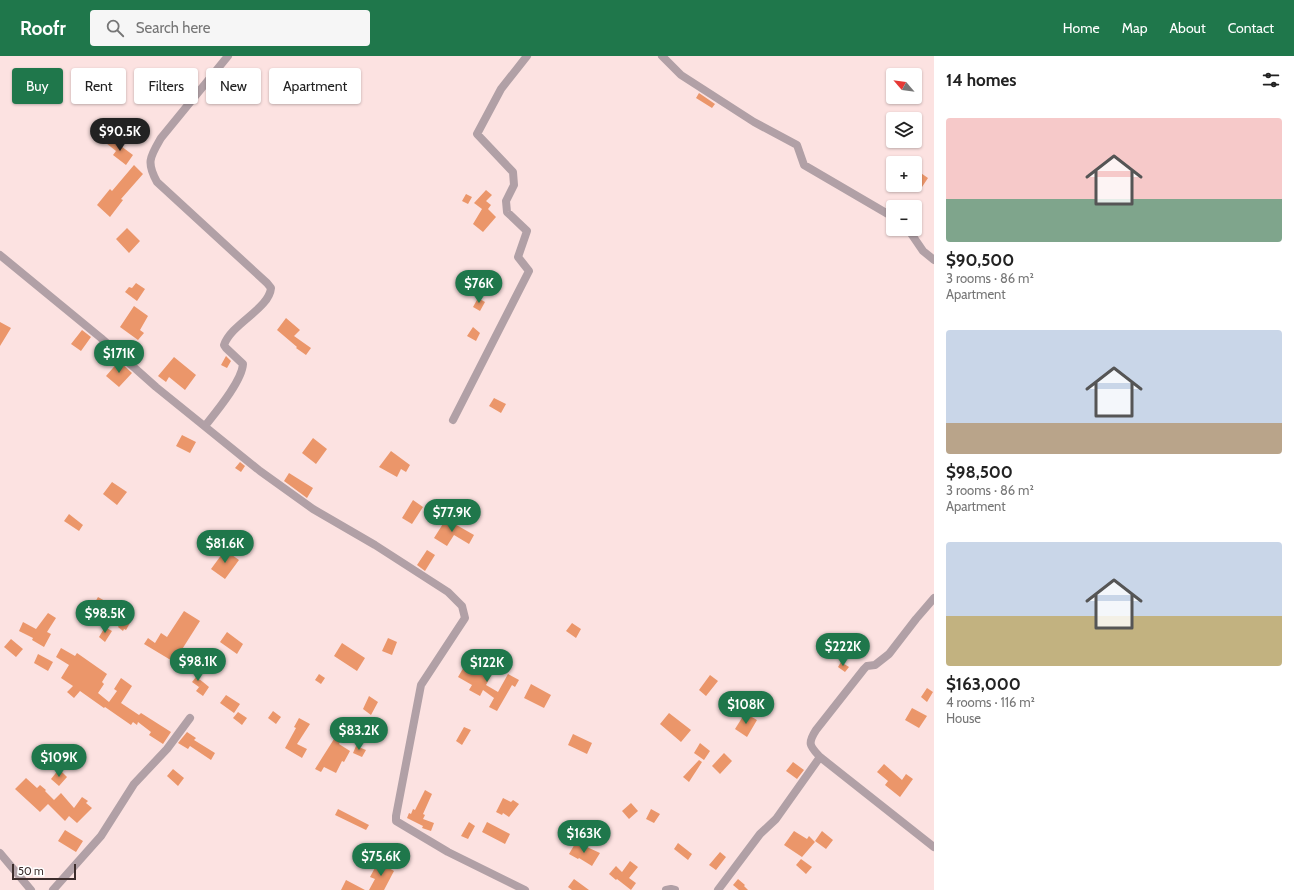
<!DOCTYPE html>
<html lang="en">
<head>
<meta charset="utf-8">
<style>
  body { margin:0; font-family:Cabin,sans-serif; background:#f6f6f6; color:#222; height:100vh; display:flex; flex-direction:column; font-size:15px; white-space:nowrap }
  * { box-sizing:border-box; margin:0 }
  p { font-size:13px; color:#767676 }
  .icon { flex:none; width:22px; height:22px; fill:none; stroke:currentColor; stroke-width:2; stroke-linecap:round; stroke-linejoin:round }
  .map { position:relative; flex:1; overflow:hidden }
  .side { display:flex; flex-direction:column; background:#fff; width:360px }
  .side>* { flex:none }
  .guide { position:absolute; left:12px; top:12px; width:380px; height:36px; display:flex; gap:8px }
  .needle { width:26px; rotate:298deg }
  .tools { position:absolute; left:886px; top:12px; display:grid; gap:8px }
  .tools a { display:grid; place-items:center; width:36px; height:36px; border-radius:4px; background:#fff; box-shadow:0 1px 3px #0004; font-size:20px }
  .scale { position:absolute; left:12px; bottom:10px; width:64px; box-sizing:border-box; padding-left:4px; border:2px solid #3d2d2c; border-top:0; font-size:11px; line-height:14px; white-space:nowrap; color:#3d2d2c; -webkit-text-stroke:3px #fff; paint-order:stroke }
  .price { position:absolute; translate:-50% -34px; padding:0 9px; border-radius:14px; background:#1f774b; color:#fff; font-size:13px; line-height:26px; filter:drop-shadow(0 1px 2px #0008) }
  .price::after { content:''; position:absolute; left:50%; top:24px; width:12px; height:9px; margin-left:-6px; background:inherit; clip-path:polygon(0 0,100% 0,50% 100%) }
  .price.current { background:#222; color:#fff }
  ul { padding:0; list-style:none }
  li { display:grid; align-content:center; gap:8px; height:212px; padding:0 12px }
  li span { display:grid; place-items:center; height:124px; border-radius:4px; color:#555 }
  li>.icon { margin-inline-start:auto }
  span .icon { width:72px; height:72px; fill:#fffc; stroke-width:1 }
  li b { font-size:17px }
  h2 { display:flex; justify-content:space-between; align-items:center; height:48px; padding:0 12px; font-size:17px }
  .pill { padding:0 14px; border-radius:4px; background:#fff; box-shadow:0 1px 3px #0004; font-size:14px; line-height:36px }
  .pill.current { background:#1f774b; color:#fff }
  header { display:flex; align-items:center; gap:24px; box-sizing:border-box; height:56px; padding:0 20px; background:#1f774b; color:#fff }
  header strong { font-size:19px }
  nav { display:flex; gap:22px; margin-inline-start:auto; font-size:14px }
  .search { width:280px; height:36px; background:#f6f6f6; display:flex; align-items:center; gap:10px; box-sizing:border-box; padding:0 14px; border-radius:4px; color:#767676; font-size:15px }
  main { display:flex; flex:1; min-height:0 }
  .map>svg:first-child { display:block }
</style>
</head>
<body>
<header>
<strong>Roofr</strong>
<div class="search"><svg class="icon" aria-label="search" viewBox="0 0 24 24"><circle cx="10" cy="10" r="6"/><path d="M15 15l6 6"/></svg>Search here</div>
<nav><a>Home</a><a>Map</a><a>About</a><a>Contact</a></nav>
</header>
<main>
<div class="map">
<svg width="934" height="834" viewBox="0 0 934 834">
  <rect width="100%" height="100%" fill="#fce2e1"/>
  <!-- building -->
  <path fill="#eb966a" d="M699,37L715,48L712,52L696,42Z
    M110,82L133,99L126,109L113,99L116,95L106,87Z
    M134,109L143,118L121,143L123,144L110,161L97,149L110,133L112,135Z
    M915,113L928,122L920,134L915,130Z
    M486,134L492,139L486,145L491,149L488,153L496,161L483,176L473,168L482,153L474,147Z
    M466,138L472,141L468,148L462,145Z
    M127,172L140,185L129,197L116,183Z
    M136,227L145,233L137,245L125,236L129,231L132,232Z
    M478,242L485,246L480,255L473,251Z
    M134,250L148,260L140,274L144,277L138,284L120,271Z
    M286,262L300,274L294,280L311,292L306,299L296,292L297,291L277,274Z
    M0,266L11,272L0,290Z
    M473,271L480,277L476,285L467,280Z
    M82,274L91,281L81,295L71,288Z
    M226,300L231,305L227,312L221,309Z
    M174,301L196,319L185,334L169,321L166,326L158,320Z
    M119,305L132,317L119,331L106,320Z
    M494,342L506,348L501,357L489,350Z
    M182,379L196,386L190,397L176,390Z
    M313,382L327,393L316,408L302,397Z
    M391,395L410,409L406,416L401,413L397,421L379,411Z
    M240,406L245,410L241,416L235,412Z
    M289,417L313,432L307,442L284,425Z
    M112,426L127,436L117,449L103,438Z
    M413,444L423,451L412,468L402,462Z
    M69,458L83,469L79,475L64,465Z
    M446,463L474,479L469,488L454,479L447,490L434,482Z
    M225,494L239,504L225,523L211,513Z
    M427,494L435,499L425,515L417,509Z
    M98,541L112,549L101,569L86,561L90,555L84,552L88,545L94,548Z
    M184,555L200,565L174,606L144,588L148,582L155,587L161,577L167,581Z
    M48,557L56,562L47,576L51,578L44,591L32,584L33,582L19,575L23,566L36,573Z
    M123,562L130,567L126,574L124,573L123,575L118,571Z
    M572,567L581,573L576,582L566,575Z
    M105,571L112,575L105,586L99,581Z
    M227,576L243,588L237,598L220,586Z
    M388,582L397,586L392,599L382,595Z
    M11,583L23,593L16,601L4,591Z
    M342,587L365,602L357,615L334,600Z
    M61,592L75,600L77,597L107,618L102,626L104,628L98,637L109,646L117,635L114,633L121,622L132,630L121,647L139,659L141,657L171,676L163,688L149,679L151,676L138,666L137,669L133,666L131,669L105,651L104,652L80,635L74,642L67,636L73,630L61,622L69,609L56,601Z
    M38,598L53,606L48,615L34,607Z
    M489,605L497,609L486,629L498,636L508,618L519,624L515,631L512,629L497,655L489,651L494,642L483,634L480,640L469,634L472,629L458,621L465,609L472,613L474,610L482,615Z
    M841,606L849,611L845,616L838,611Z
    M319,618L325,622L321,628L315,624Z
    M710,619L718,625L706,640L699,634Z
    M196,621L203,626L199,631L192,626Z
    M203,626L209,631L203,640L196,635Z
    M531,628L551,639L544,652L524,642Z
    M927,632L933,636L927,646L921,641Z
    M226,639L240,648L234,657L220,647Z
    M369,640L378,646L371,659L363,653Z
    M912,652L927,660L919,672L905,664Z
    M273,655L281,661L276,668L268,662Z
    M238,656L247,662L242,669L233,662Z
    M669,657L691,674L681,686L660,668Z
    M745,657L757,664L747,681L735,673Z
    M299,662L310,668L297,688L307,693L302,702L285,692L296,672L294,671Z
    M464,671L471,674L462,689L456,685Z
    M187,676L196,682L194,684L215,697L211,704L190,690L188,693L178,687Z
    M573,678L592,687L587,698L568,689Z
    M334,683L340,686L339,688L350,695L344,706L342,705L336,717L324,711L321,716L315,713Z
    M700,687L710,695L704,704L694,697Z
    M356,690L366,694L362,701L353,697Z
    M724,697L732,705L720,718L712,710Z
    M699,704L702,706L689,726L683,721Z
    M793,706L804,714L797,723L786,715Z
    M884,708L902,724L906,718L913,723L900,741L885,729L888,725L877,716Z
    M59,713L67,721L59,730L51,723Z
    M173,713L184,722L178,730L167,720Z
    M26,722L37,732L40,729L46,734L45,735L54,744L61,737L74,752L82,741L88,745L86,747L92,752L77,767L69,760L65,765L48,748L40,756L15,733Z
    M425,734L432,738L423,758L425,759L423,763L434,767L431,775L422,772L423,770L407,762L409,757L411,758L413,753L415,754Z
    M503,742L511,746L513,744L519,748L509,761L503,757L502,759L496,756Z
    M631,747L638,755L629,763L622,755Z
    M338,753L369,769L366,774L335,759Z
    M651,753L660,758L654,767L646,763Z
    M469,766L475,770L468,783L461,780Z
    M487,766L510,778L505,788L482,776Z
    M65,774L83,785L76,796L58,785Z
    M794,775L807,783L809,780L815,786L802,801L784,789Z
    M822,775L833,784L826,793L815,785Z
    M576,786L600,797L592,810L579,802L578,803L569,798Z
    M678,787L692,798L688,804L674,793Z
    M720,796L726,801L716,814L709,809Z
    M801,803L812,811L806,818L796,809Z
    M630,805L638,811L629,822L636,827L631,834L617,823L616,824L609,818L616,810L622,816Z
    M378,806L394,815L384,834H369L375,823L370,821Z
    M574,823L589,834H572L568,831Z
    M738,823L745,829L744,830L748,834H739L733,829Z
    M346,824L365,834H341Z"/>
  <g fill="none" stroke-linecap="round" stroke-linejoin="round">
    <!-- street -->
    <path stroke="#b1a0a6" stroke-width="8" d="M662,0L681,19L754,66L797,89L804,109L893,161
      M908,173L923,195L934,204
      M0,199L101,282L156,331L260,415L313,453L375,489L448,536L462,550L465,562L421,629L396,760V765L448,796L525,834
      M453,364L529,215L518,201L527,175L507,156L506,145L514,129L513,116L477,78L501,33L527,0
      M205,370C216,356 242,325 243,308L226,292L224,289C232,267 269,253 271,232L267,227L157,126C146,106 150,101 161,82L228,0
      M934,542L916,563L889,598L875,609L867,610L864,613L816,674C807,688 810,690 820,701L934,791
      M0,797L31,834
      M53,834L101,780L134,728L167,693L190,662
      M666,834L671,833L675,834
      M718,834L760,778L776,763L820,701"/>
  </g>
</svg>
<div class="tools">
<a><svg class="needle" viewBox="-14 -14 28 28"><path d="M0-13l5 13h-10z" fill="#e53935"/><path d="M0 13l5-13h-10z" fill="#767676"/></svg></a>
<a><svg class="icon" aria-label="layers" viewBox="0 0 24 24"><path d="M12 4l9 5-9 5-9-5zM3 14l9 5 9-5"/></svg></a>
<a>+</a>
<a>−</a>
</div>
<div class="scale">50 m</div>
<b class="price current" style="left:120px;top:96px">$90.5K</b>
<b class="price" style="left:479px;top:248px">$76K</b>
<b class="price" style="left:119px;top:318px">$171K</b>
<b class="price" style="left:452px;top:477px">$77.9K</b>
<b class="price" style="left:225px;top:508px">$81.6K</b>
<b class="price" style="left:105px;top:578px">$98.5K</b>
<b class="price" style="left:843px;top:611px">$222K</b>
<b class="price" style="left:198px;top:626px">$98.1K</b>
<b class="price" style="left:487px;top:627px">$122K</b>
<b class="price" style="left:746px;top:669px">$108K</b>
<b class="price" style="left:359px;top:695px">$83.2K</b>
<b class="price" style="left:59px;top:722px">$109K</b>
<b class="price" style="left:584px;top:798px">$163K</b>
<b class="price" style="left:381px;top:821px">$75.6K</b>
<div class="guide">
<a class="pill current">Buy</a>
<a class="pill">Rent</a>
<a class="pill">Filters</a>
<a class="pill">New</a>
<a class="pill">Apartment</a>
</div>
</div>
<section class="side">
<h2>14 homes<svg class="icon" aria-label="filters" viewBox="0 0 24 24"><path d="M4 7h16M4 17h16"/><circle cx="9" cy="7" r="2"/><circle cx="15" cy="17" r="2"/></svg></h2>
<ul>
<li><span style="background:linear-gradient(#f6c9c9 65%,#7fa58c 0)"><svg class="icon" aria-label="home" viewBox="0 0 24 24"><path d="M3 11l9-7 9 7M6 9v11h12V9"/></svg></span><div><b>$90,500</b><p>3 rooms · 86 m²</p><p>Apartment</p></div></li>
<li><span style="background:linear-gradient(#c9d6e8 75%,#b9a48a 0)"><svg class="icon" aria-label="home" viewBox="0 0 24 24"><path d="M3 11l9-7 9 7M6 9v11h12V9"/></svg></span><div><b>$98,500</b><p>3 rooms · 86 m²</p><p>Apartment</p></div></li>
<li><span style="background:linear-gradient(#c9d6e8 60%,#c2b280 0)"><svg class="icon" aria-label="home" viewBox="0 0 24 24"><path d="M3 11l9-7 9 7M6 9v11h12V9"/></svg></span><div><b>$163,000</b><p>4 rooms · 116 m²</p><p>House</p></div></li>
</ul>
</section>
</main>
</body>
</html>
